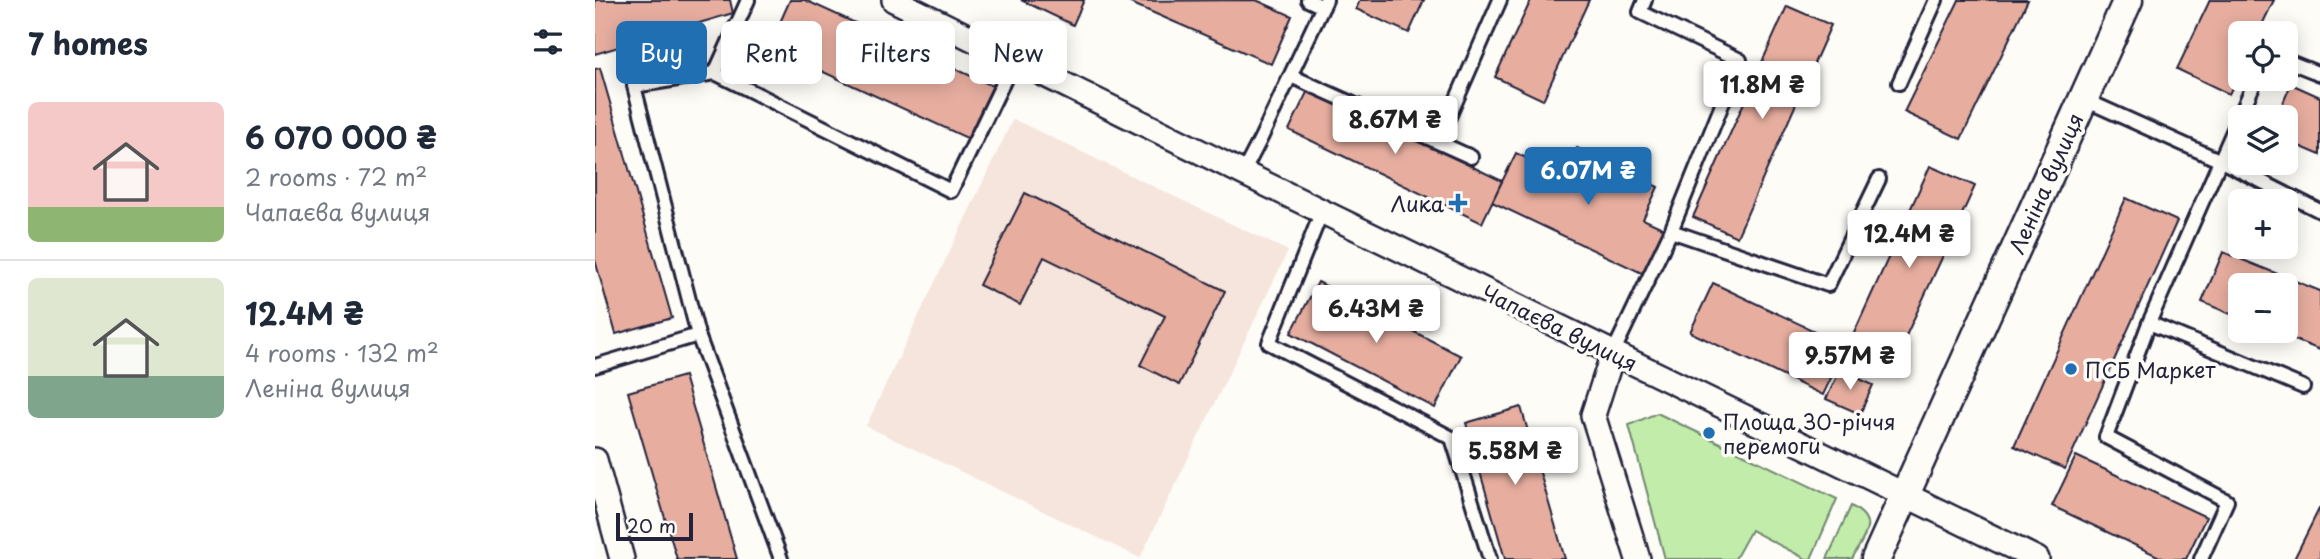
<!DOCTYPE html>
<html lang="en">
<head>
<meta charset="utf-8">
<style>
  body { margin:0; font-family:"Playpen Sans",sans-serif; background:#f6f6f7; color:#1f2937; height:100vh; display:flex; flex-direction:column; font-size:26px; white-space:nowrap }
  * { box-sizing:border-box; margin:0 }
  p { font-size:23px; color:#747a83 }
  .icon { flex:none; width:38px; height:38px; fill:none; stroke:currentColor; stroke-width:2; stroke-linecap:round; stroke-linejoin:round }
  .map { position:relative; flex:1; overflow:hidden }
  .details { display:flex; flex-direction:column; background:#fff; width:595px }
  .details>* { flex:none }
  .top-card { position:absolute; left:21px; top:21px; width:665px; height:63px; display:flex; gap:14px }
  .fabs { position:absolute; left:1633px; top:21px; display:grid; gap:14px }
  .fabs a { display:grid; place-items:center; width:70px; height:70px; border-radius:10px; background:#fff; box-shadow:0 4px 18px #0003; font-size:35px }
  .scale { position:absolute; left:21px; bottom:18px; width:77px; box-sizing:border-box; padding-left:7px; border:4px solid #22223b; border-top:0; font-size:19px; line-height:24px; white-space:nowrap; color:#22223b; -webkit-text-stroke:5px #fdfcf7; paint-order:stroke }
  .price { position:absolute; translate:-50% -60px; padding:0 16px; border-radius:7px; background:#fff; color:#222; font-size:23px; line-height:46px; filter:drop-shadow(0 2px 4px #0008) }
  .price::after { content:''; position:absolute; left:50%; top:42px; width:21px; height:16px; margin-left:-10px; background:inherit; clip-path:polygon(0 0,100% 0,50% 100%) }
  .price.on { background:#1f6fb2; color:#fff }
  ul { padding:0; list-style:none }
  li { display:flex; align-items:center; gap:21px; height:175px; padding:0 28px }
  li+li { border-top:2px solid #e0e1e3 }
  li span { display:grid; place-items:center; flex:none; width:196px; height:140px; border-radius:10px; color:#555 }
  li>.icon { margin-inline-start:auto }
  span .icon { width:84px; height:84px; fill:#fffc; stroke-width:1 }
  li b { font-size:30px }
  h2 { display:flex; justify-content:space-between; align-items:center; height:84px; padding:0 28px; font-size:30px }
  .pill { padding:0 24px; border-radius:10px; background:#fff; box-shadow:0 4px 18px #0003; font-size:24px; line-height:63px }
  .pill.on { background:#1f6fb2; color:#fff }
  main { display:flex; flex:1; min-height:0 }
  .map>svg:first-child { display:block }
</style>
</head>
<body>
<main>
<section class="details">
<h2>7 homes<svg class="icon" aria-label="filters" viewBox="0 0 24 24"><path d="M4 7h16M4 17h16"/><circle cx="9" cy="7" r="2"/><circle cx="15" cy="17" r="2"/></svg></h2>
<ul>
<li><span style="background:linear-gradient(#f6c9c9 75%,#8fb573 0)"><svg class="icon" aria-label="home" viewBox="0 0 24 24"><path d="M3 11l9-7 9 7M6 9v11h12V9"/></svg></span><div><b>6 070 000 ₴</b><p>2 rooms · 72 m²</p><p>Чапаєва вулиця</p></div></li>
<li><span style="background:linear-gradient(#dfe7d0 70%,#7fa58c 0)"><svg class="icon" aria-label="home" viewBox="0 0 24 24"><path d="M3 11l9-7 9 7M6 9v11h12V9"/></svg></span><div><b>12.4M ₴</b><p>4 rooms · 132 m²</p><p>Леніна вулиця</p></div></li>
</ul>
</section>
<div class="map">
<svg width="1725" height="559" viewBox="0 0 1725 559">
  <rect width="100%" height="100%" fill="#fdfcf7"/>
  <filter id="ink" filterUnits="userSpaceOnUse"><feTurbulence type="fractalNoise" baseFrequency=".0143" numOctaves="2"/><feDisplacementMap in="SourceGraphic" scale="14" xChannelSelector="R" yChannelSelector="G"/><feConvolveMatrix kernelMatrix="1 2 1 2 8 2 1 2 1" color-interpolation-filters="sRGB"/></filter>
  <g filter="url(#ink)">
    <!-- built -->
    <path fill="#f6e5dd" d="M418,119L693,251L545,558L271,426Z"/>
    <!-- green -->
    <path fill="#c2eca9" stroke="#728772" stroke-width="2" d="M1062,413L1242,499L1216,559H1211L1156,530L1140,559H1070L1034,425Z
      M1256,506C1285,522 1269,535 1257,559H1232Z"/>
    <!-- building -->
    <path fill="#e7aea0" stroke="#22223b" stroke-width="2" d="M0,0H135L138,13L0,54Z
      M195,0H210L398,86L374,139L174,47Z
      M426,0H489L478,25Z
      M661,0L697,16L676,64L531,1Z
      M765,0H829L814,33L761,9Z
      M936,0H994L948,100L900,77Z
      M1364,0H1433L1366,139L1309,112Z
      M1615,0H1679L1663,33H1645V72L1634,94L1582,69Z
      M1192,6L1236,25L1142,237L1098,217Z
      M5,68L77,318L21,334L0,260V69Z
      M1696,84L1725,97V155L1690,140V117H1682Z
      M714,88L907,181L887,223L694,130Z
      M982,148L1063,187L1048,219L1074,231L1053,276L897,202L921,153L969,176Z
      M1335,166L1380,186L1293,375L1249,355Z
      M430,193L630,291L584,385L545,365L570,316L449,257L425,305L384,285Z
      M1531,198L1582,221L1470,469L1419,446Z
      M1628,252L1725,291V350L1677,331H1690V285H1645V318L1607,302Z
      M723,282L866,356L840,408L696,333Z
      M1118,283L1251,346L1228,395L1095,332Z
      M1245,370L1278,385L1265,414L1231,399Z
      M89,376L142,559H82L33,392Z
      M926,407L970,559H910L871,423Z
      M1481,456L1611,517L1591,559H1569L1457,506Z
      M1725,507V559H1699Z"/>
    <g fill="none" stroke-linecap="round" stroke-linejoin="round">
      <!-- service casing -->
      <g stroke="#22223b" stroke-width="18">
        <path id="service" d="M713,0L728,7
          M1690,60L1725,74
          M120,73L153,0
          M696,76L876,157
          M1304,83L1341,0
          M1488,99L1626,161L1725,211
          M843,142L905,0
          M648,173L666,138L731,0
          M727,211L674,343L857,438L895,559
          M1076,231L1233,285L1284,179
          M1554,323L1708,387
          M103,335L186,559
          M1018,353L1076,231L1145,60L1045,12L1050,0
          M0,366L103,335L39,86L120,73L356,191L419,60
          M1606,559L1632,501L1511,437L1554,323L1661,79"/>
      </g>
      <!-- minor casing -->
      <g stroke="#22223b" stroke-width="28">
        <path id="minor" d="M299,0L648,173L1442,559
          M1018,353L998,415L1043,559
          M0,460L27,559"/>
      </g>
      <!-- tertiary casing -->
      <g stroke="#22223b" stroke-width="33">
        <path id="tertiary" d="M1281,559L1533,0"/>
      </g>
      <!-- service -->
      <use href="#service" stroke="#fdfcf7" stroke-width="12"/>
      <!-- minor -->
      <use href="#minor" stroke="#fdfcf7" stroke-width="23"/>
      <!-- tertiary -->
      <use href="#tertiary" stroke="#fdfcf7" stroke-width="28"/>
    </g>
  </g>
  <!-- markers -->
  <g fill="#1f6fb2" stroke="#fdfcf7" stroke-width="2.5">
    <path d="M859.5 192.5h7v7h7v7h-7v7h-7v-7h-7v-7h7z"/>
    <circle cx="1476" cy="369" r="7"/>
    <circle cx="1114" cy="433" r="7"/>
  </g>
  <g text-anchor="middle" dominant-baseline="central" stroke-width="7" stroke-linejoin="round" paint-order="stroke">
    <!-- street labels -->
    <g font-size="21" fill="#22223b" stroke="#fdfcf7">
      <text transform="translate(1450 183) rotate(-66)">Леніна вулиця</text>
      <text transform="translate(965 327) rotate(26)">Чапаєва вулиця</text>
    </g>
    <!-- poi labels -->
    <g font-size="21" fill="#22223b" stroke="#fdfcf7" text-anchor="start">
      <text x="849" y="203" text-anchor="end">Лика</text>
      <text x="1490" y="369">ПСБ Маркет</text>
      <text x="1128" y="421">Площа 30-річчя<tspan x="1128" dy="24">перемоги</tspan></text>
    </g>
  </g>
</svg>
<div class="fabs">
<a><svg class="icon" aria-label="locate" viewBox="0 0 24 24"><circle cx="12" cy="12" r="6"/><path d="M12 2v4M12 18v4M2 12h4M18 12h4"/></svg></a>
<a><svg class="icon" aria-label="layers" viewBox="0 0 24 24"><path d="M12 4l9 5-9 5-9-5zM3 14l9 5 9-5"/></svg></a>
<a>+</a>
<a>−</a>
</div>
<div class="scale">20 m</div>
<b class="price" style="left:1167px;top:121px">11.8M ₴</b>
<b class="price" style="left:800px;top:156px">8.67M ₴</b>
<b class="price on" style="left:993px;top:207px">6.07M ₴</b>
<b class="price" style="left:1314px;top:270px">12.4M ₴</b>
<b class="price" style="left:781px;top:345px">6.43M ₴</b>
<b class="price" style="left:1255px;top:392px">9.57M ₴</b>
<b class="price" style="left:920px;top:487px">5.58M ₴</b>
<div class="top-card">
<a class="pill on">Buy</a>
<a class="pill">Rent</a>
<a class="pill">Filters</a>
<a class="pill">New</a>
</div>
</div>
</main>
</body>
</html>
